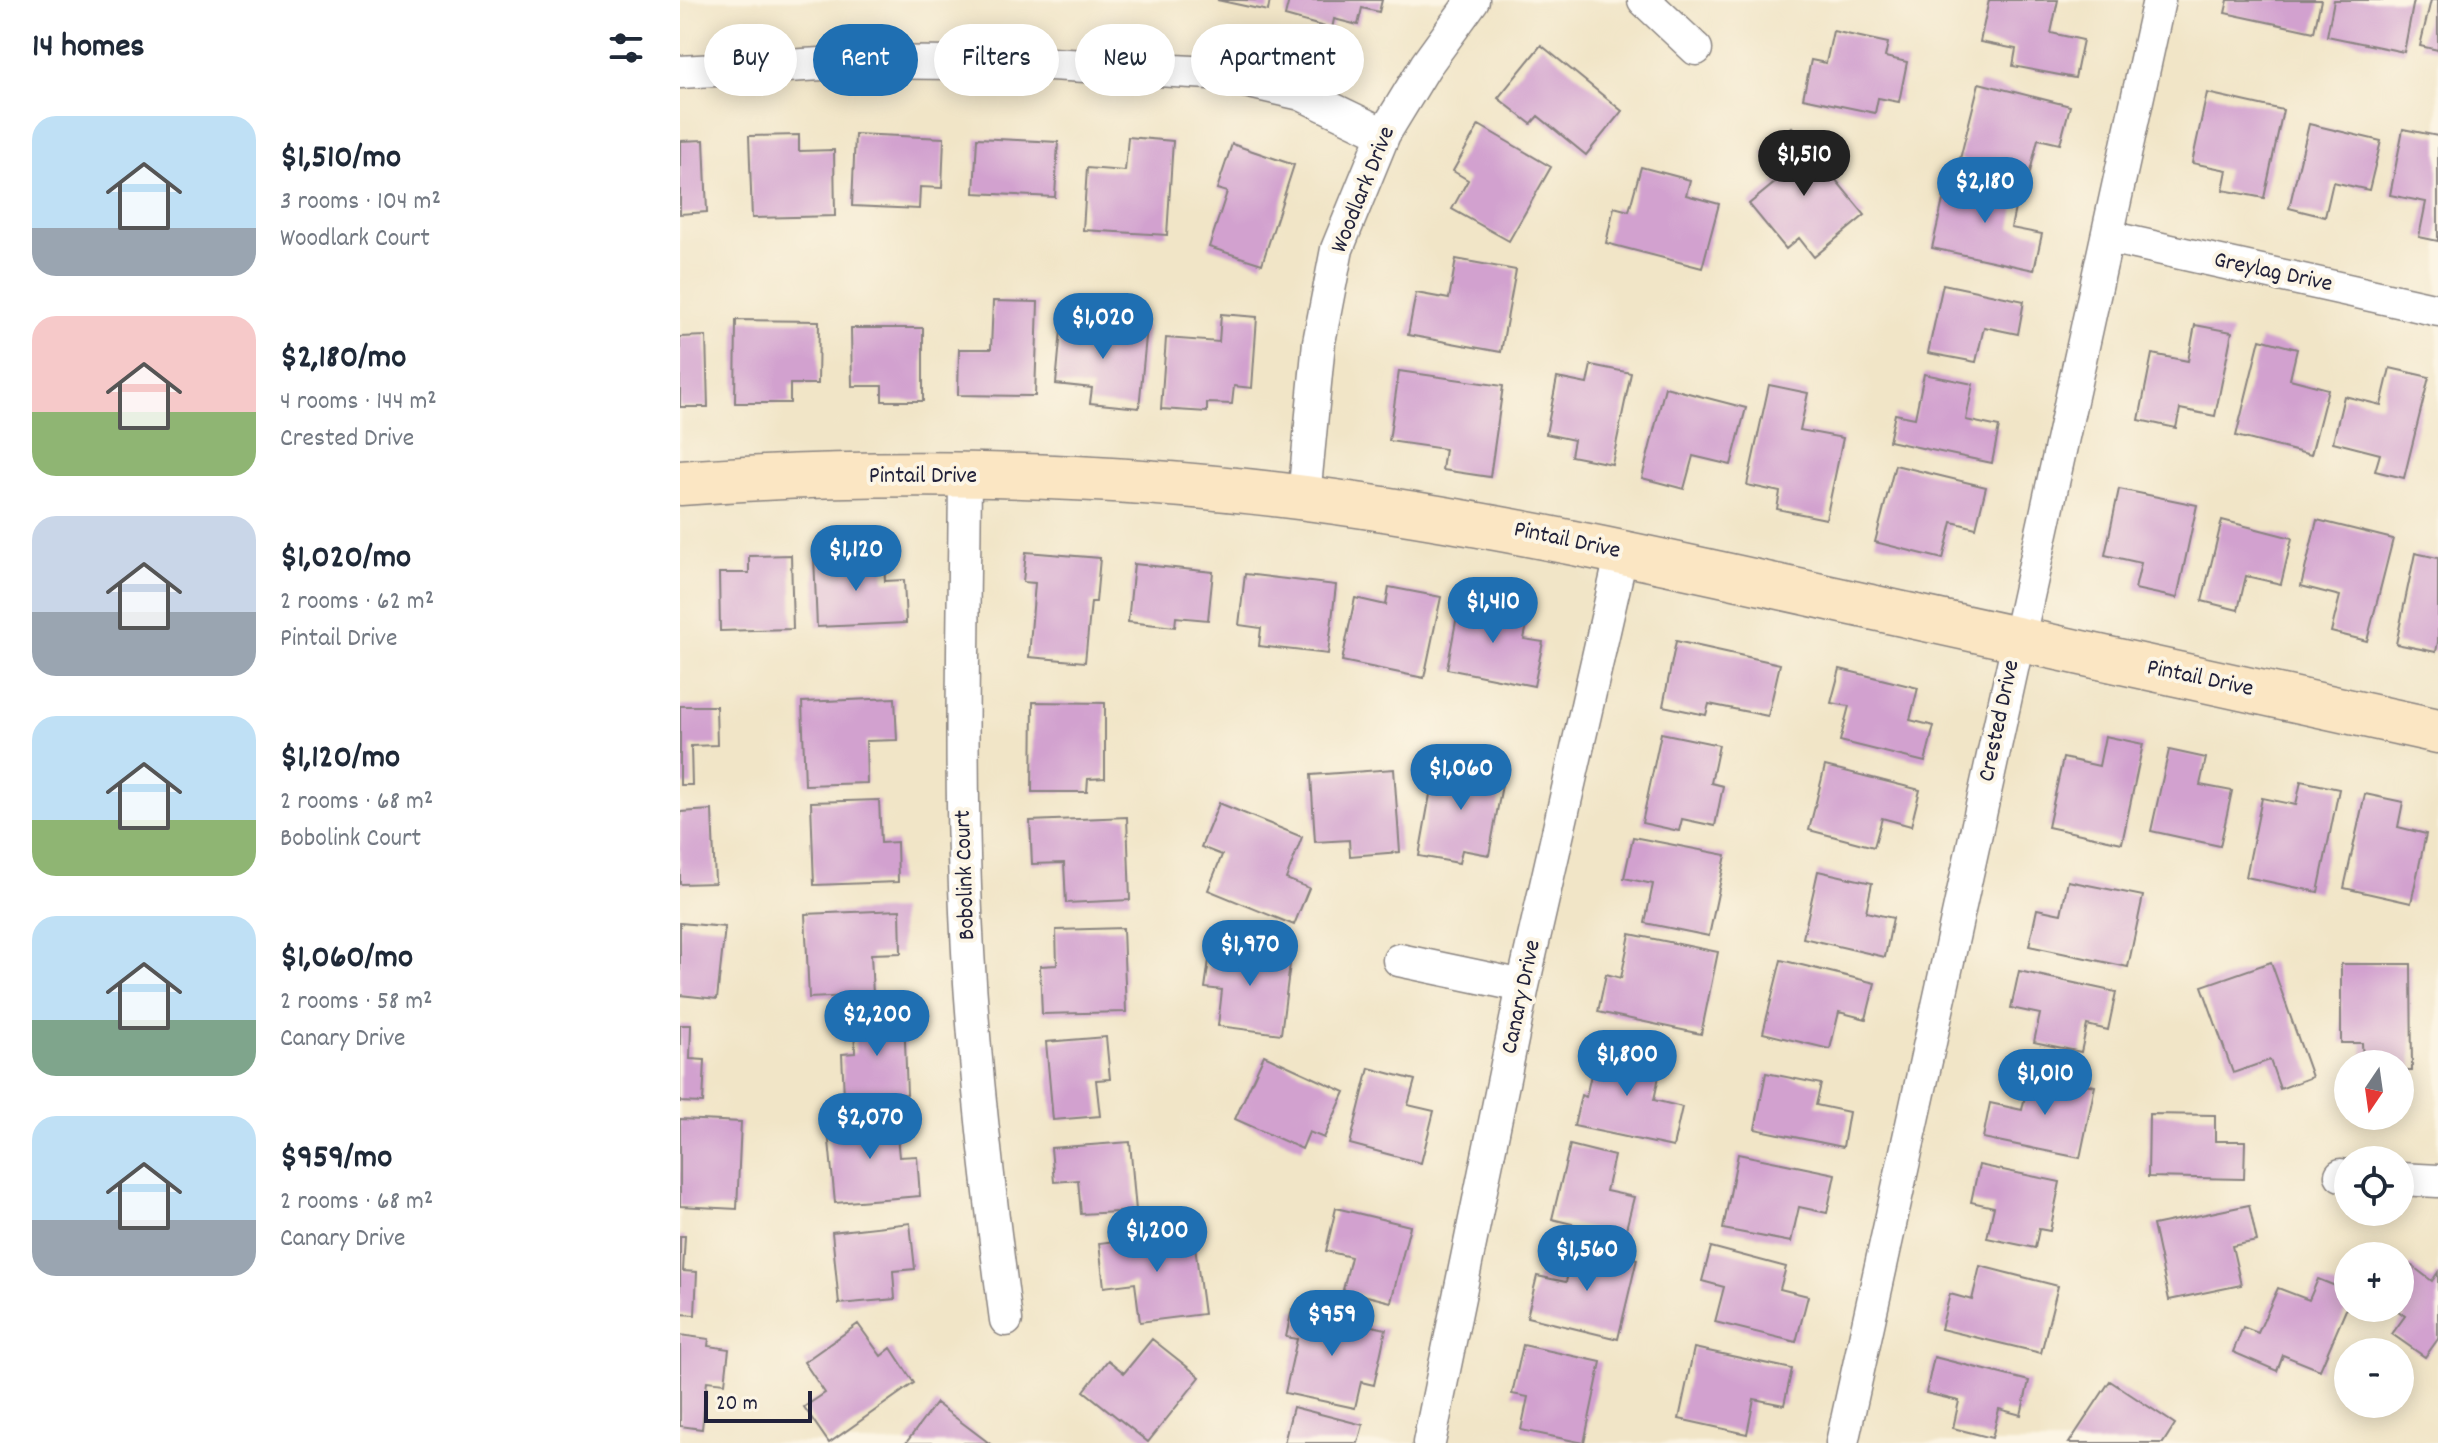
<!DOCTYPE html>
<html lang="en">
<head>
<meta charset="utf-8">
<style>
  body { margin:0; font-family:Dekko,sans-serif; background:#f2f2f3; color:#1f2937; height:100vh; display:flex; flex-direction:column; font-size:30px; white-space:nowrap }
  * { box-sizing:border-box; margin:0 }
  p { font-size:26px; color:#747a83 }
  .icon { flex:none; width:44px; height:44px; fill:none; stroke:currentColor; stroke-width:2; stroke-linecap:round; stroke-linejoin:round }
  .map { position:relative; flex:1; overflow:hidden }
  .sheet { display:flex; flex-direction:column; background:#fff; width:680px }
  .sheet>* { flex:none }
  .guide { position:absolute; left:24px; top:24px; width:760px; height:72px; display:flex; gap:16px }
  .needle { width:52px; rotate:193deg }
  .tools { position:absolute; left:1654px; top:1050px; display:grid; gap:16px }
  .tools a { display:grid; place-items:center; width:80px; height:80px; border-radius:50%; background:#fff; box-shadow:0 4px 20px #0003; font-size:40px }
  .scale { position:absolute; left:24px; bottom:20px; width:108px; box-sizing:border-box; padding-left:8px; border:4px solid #22223b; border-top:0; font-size:22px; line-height:28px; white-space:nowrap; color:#22223b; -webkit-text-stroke:6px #fcf5e5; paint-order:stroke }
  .price { position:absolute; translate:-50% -68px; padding:0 18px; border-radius:28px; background:#1f6fb2; color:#fff; font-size:26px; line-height:52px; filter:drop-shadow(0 2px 4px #0008) }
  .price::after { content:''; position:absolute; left:50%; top:48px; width:24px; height:18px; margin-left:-12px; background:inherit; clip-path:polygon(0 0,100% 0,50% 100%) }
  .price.on { background:#222; color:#fff }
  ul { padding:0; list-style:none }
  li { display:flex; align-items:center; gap:24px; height:200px; padding:0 32px }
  li span { display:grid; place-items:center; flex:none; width:224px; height:160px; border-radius:24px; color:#555 }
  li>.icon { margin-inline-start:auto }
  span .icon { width:96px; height:96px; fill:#fffc; stroke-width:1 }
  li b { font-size:34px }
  h2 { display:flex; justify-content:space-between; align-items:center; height:96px; padding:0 32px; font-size:34px }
  .pill { padding:0 28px; border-radius:36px; background:#fff; box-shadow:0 4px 20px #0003; font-size:28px; line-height:72px }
  .pill.on { background:#1f6fb2; color:#fff }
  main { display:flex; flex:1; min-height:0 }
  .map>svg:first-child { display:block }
</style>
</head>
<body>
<main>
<section class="sheet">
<h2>14 homes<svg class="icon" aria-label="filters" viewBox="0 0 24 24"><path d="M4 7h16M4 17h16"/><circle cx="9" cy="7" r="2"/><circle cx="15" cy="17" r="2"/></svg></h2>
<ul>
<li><span style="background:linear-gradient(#bfe0f5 70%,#9aa5b1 0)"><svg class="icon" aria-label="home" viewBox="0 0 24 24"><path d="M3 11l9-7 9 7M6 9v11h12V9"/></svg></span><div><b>$1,510/mo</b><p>3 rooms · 104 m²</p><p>Woodlark Court</p></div></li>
<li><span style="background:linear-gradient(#f6c9c9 60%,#8fb573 0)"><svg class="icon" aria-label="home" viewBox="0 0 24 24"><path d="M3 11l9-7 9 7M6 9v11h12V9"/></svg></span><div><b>$2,180/mo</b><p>4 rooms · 144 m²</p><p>Crested Drive</p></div></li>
<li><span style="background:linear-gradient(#c9d6e8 60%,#9aa5b1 0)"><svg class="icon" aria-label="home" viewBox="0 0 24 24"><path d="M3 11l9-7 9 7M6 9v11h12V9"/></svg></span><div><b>$1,020/mo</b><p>2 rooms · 62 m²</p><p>Pintail Drive</p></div></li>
<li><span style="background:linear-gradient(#bfe0f5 65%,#8fb573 0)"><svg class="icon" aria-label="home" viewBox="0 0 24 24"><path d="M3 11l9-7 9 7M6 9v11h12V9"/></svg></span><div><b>$1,120/mo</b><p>2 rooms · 68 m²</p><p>Bobolink Court</p></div></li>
<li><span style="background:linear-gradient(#bfe0f5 65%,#7fa58c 0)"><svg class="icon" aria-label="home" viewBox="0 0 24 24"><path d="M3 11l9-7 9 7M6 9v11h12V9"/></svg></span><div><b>$1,060/mo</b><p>2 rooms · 58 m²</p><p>Canary Drive</p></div></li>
<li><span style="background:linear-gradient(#bfe0f5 65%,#9aa5b1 0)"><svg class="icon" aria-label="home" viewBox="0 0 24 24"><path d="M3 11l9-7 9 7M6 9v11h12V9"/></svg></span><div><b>$959/mo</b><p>2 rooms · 68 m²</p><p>Canary Drive</p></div></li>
</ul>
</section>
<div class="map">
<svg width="1758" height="1443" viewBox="0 0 1758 1443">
  <rect width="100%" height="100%" fill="#fcf5e5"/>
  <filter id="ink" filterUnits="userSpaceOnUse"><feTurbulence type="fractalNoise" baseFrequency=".0125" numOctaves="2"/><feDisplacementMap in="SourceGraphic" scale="16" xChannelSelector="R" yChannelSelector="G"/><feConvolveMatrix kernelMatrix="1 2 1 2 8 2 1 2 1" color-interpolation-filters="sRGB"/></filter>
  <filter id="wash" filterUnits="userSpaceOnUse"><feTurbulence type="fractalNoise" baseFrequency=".006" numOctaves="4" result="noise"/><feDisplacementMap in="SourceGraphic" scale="32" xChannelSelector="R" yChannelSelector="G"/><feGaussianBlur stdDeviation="1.8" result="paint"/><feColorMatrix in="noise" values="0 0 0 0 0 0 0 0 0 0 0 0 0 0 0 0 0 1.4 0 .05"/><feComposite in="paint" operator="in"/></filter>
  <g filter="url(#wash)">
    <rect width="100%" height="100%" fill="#f1e5c7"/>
    <g id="blocks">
      <!-- building -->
      <path fill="#d2a1cf" d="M537,0H590L588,11Z
        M609,0H702L699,12L682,8L678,25L654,19L652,29L605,16Z
        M1309,0H1378L1371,33L1403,40L1395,78L1333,66L1336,49L1300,42Z
        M1548,0H1641L1634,32L1545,13Z
        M1654,0H1734L1724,52L1647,36Z
        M1751,0H1758V50L1740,46Z
        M1153,31L1208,43L1205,57L1227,62L1219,102L1198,98L1195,113L1123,98L1131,60L1146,63Z
        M861,45L942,111L906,155L858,116L851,124L818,98Z
        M1299,83L1390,106L1380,144L1358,139L1349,176L1280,159Z
        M1527,93L1603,110L1584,198L1543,190L1547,170L1512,163Z
        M1629,124L1701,141L1689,190L1653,182L1645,217L1609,208Z
        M799,125L871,167L829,241L772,209L788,180L773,171Z
        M1112,127L1185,215L1134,257L1119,238L1106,249L1069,204L1102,177L1082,153Z
        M1723,129L1758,136V241L1739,237L1746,202L1710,195Z
        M175,134L264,138L262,188L240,187L239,209L172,206Z
        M119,135V151L154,150L155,216L72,218L69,136Z
        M448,137L493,141L487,235L403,230L407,168L445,171Z
        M297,138L378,142L375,197L294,193Z
        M24,140L27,212L0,214V141Z
        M552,144L614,165L582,264L529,247L547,192L537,189Z
        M961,167L1010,180L1006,195L1039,204L1022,268L926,243L934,207L949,211Z
        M1278,175L1339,188L1331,228L1362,234L1354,270L1252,248L1264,196L1273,198Z
        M776,259L836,270L821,352L728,335L736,293L769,299Z
        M1263,284L1344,301L1338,334L1304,327L1296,362L1248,353Z
        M313,301L358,302L355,396L278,395L279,349H311Z
        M541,314L577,317L572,388L554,386L552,404L527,403V412L481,409L486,338L539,342Z
        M382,319L467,327L459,408L410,403L412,388L376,384Z
        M56,320L139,321L138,384H110V403H55Z
        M1515,325L1552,332L1535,416L1500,409L1496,428L1459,420L1472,354L1508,361Z
        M171,328H243V401H202V386H172Z
        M26,336L28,407H0V337Z
        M1580,339L1617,349L1610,379L1648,389L1631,455L1556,436Z
        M911,365L951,373L932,464L891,456L894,440L866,434L877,378L907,384Z
        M1710,368L1749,377L1724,478L1695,471L1700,454L1653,442L1664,396L1701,405Z
        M719,371L823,386L810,477L762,470L765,449L709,441Z
        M1244,374L1293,384L1286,420L1319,427L1312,463L1209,441L1215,414L1235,418Z
        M1089,385L1128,393L1120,430L1163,438L1146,519L1097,509L1100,492L1067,485Z
        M985,387L1066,408L1051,465L1013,456L1004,489L962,478Z
        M1215,465L1306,487L1296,528L1272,522L1263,559L1195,542Z
        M1439,489L1517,505L1497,598L1455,589L1461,563L1425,555Z
        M1542,520L1612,538L1601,584L1566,576L1558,610L1522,601Z
        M1637,520L1713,539L1687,641L1651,632L1660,596L1621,586Z
        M346,552L420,558L416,602H411L405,662L349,657L355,583L343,582Z
        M1735,553L1758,558V642L1756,652L1716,644Z
        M179,554L180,564L204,563L205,581L224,580L226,623L137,627L134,556Z
        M111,555L113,629L40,631L39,573H69V556Z
        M454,564L533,572L528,620L496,617L495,627L448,622Z
        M565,574L656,585L648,654L579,646L581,628L559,625Z
        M709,587L761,597L744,678L662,661L675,598L706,605Z
        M780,600L824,608L823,615L848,620L844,639L863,642L854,686L767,669Z
        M996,641L1100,664L1088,716L1029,704L1026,715L983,706Z
        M1160,669L1238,688L1230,720L1254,726L1245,762L1160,741L1169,706L1151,703Z
        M215,698L217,740L186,741L187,783L125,785L122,702Z
        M353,702L425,703V778L408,779L407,792H352Z
        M0,706H36L37,745L11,746L12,785H0Z
        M981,733L1039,745L1031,783L1043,786L1035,826L1002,819L999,831L962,823Z
        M1425,736L1463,744L1442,843L1368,827L1383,758L1419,766Z
        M1489,750L1526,758L1520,785L1552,791L1540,846L1471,831Z
        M756,761L824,774L809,855L782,850L779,863L739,856Z
        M1145,766L1240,790L1231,826L1202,818L1194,847L1129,830Z
        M714,769L720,852L670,856L669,840L635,842L631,775Z
        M1621,781L1659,789L1638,892L1566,877L1582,798L1616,805Z
        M1685,794L1723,802L1718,827L1746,834L1731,903L1664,888Z
        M199,800L201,843L217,842L218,882L134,885L131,802Z
        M539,803L622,837L606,879L629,888L614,925L528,890L542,855L521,847Z
        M32,810L35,883L0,884V812Z
        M447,817L450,900L386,903L384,863L352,864L350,821Z
        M953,837L1046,855L1029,936L965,923L973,884L944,878Z
        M1138,871L1192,883L1186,912L1213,918L1205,957L1123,938Z
        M1388,881L1463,896L1448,967L1349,946L1357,909L1381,914Z
        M220,910L221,953L191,954L193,995L129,998L125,914Z
        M0,923L45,927L37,999L0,995Z
        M443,928L446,1012L362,1014L360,966L377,965L376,930Z
        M950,934L1038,952L1021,1034L918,1012L926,974L941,978Z
        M531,946L611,956L601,1034L538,1026L542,990L525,988Z
        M1101,960L1195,983L1186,1019L1159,1012L1150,1049L1083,1033Z
        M1591,962L1632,1077L1600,1089L1590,1060L1553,1073L1522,986Z
        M1661,964H1731L1732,1071H1720V1064H1683L1682,1043H1661Z
        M1339,971L1436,992L1428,1030L1407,1025L1401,1052L1354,1042L1360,1014L1331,1008Z
        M224,1016L227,1094L164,1096L162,1054L175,1053L174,1018Z
        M0,1025H11L10,1059L25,1060L23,1103L0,1102Z
        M426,1037L430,1079L416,1080L420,1116L373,1120L366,1042Z
        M918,1043L983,1057L974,1100L1002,1107L993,1147L894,1126L901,1095L906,1097Z
        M584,1055L665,1092L644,1138L629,1132L622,1149L555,1119Z
        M689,1068L735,1080L728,1105L754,1111L741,1163L670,1144Z
        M1086,1073L1141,1084L1136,1105L1169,1112L1163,1147L1075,1129Z
        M1350,1073L1415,1086L1400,1158L1303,1138L1310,1103L1342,1110Z
        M215,1114L219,1157L237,1156L240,1196L155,1203L147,1120Z
        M1469,1114L1535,1115V1141H1565L1564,1179L1468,1177Z
        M0,1119L61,1122L57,1209L0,1206Z
        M450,1142L456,1211L401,1214L398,1180L374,1182L371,1148Z
        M890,1145L934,1156L926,1191L954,1197L944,1237L872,1219Z
        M1058,1154L1155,1174L1147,1213L1119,1207L1111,1242L1043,1229Z
        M1299,1165L1380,1182L1370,1231L1359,1229L1355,1248L1307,1238L1314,1207L1291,1202Z
        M1569,1205L1577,1241L1552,1246L1561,1285L1489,1300L1473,1225Z
        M656,1208L730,1226L711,1302L663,1290L671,1257L646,1251Z
        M230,1223L235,1269L213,1271L215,1299L159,1304L152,1232Z
        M513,1231L524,1314L460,1322L455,1283L424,1287L419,1243Z
        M0,1236H5L3,1271L17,1272L15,1315L0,1314Z
        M895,1244L957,1259L938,1339L847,1317L857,1276L886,1282Z
        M1031,1247L1106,1267L1100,1289L1128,1296L1116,1342L1035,1322L1044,1287L1022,1281Z
        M1731,1265L1752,1281L1758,1272V1339L1745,1357L1712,1334L1725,1316L1714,1308H1720V1281Z
        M1300,1266L1378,1286L1361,1353L1261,1329L1270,1294L1292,1300Z
        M1638,1279L1668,1291V1305L1640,1370L1603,1355L1597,1371L1553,1352L1563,1327L1578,1333L1598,1288L1629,1300Z
        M612,1309L706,1329L694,1385L681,1382L675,1408L605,1393L617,1339L606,1337Z
        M178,1324L201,1356L211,1348L234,1383L149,1443L124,1407L145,1393L124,1362Z
        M0,1335L29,1339L28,1346L49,1349L45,1383L27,1381L22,1429L0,1426Z
        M472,1339L520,1377L468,1442L404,1391L428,1360L444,1373Z
        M843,1345L921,1362L904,1443L841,1430L848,1397L832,1394Z
        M1014,1348L1112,1369L1104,1405L1074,1399L1067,1434L999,1419Z
        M1254,1357L1349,1381L1341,1415L1319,1409L1312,1438L1273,1428L1279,1401L1246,1393Z
        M1430,1381L1495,1424L1483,1443H1389Z
        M256,1403L309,1443H226Z
        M613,1407L683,1425L678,1443H604Z"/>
    </g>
  </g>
  <g filter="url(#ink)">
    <use href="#blocks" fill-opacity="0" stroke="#8a8481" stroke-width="2"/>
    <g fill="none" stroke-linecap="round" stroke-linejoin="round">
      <!-- street casing -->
      <g stroke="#8a8481" stroke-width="35">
        <path id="street" d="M964,0L1016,49
          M0,72L177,62L370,64L530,73L621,94L704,134
          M1428,237L1758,310
          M285,475C284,612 280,750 285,887C290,1032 307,1176 326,1320
          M624,497L639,342L657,249L704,134L746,65L793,0
          M719,960L843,986
          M1661,1175L1668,1176
          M1720,1179L1758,1181
          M749,1443L843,986L942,552
          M1162,1443L1479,0"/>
      </g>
      <!-- secondary casing -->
      <g stroke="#8a8481" stroke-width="47">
        <path id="secondary" d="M0,483C202,468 425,472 626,498C804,521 979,560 1154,599C1355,643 1557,687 1758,731"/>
      </g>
      <!-- street -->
      <use href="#street" stroke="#fff" stroke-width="32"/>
      <!-- secondary -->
      <use href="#secondary" stroke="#fbe6c3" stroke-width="44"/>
    </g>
  </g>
  <g text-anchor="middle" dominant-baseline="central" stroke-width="8" stroke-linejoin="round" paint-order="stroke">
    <!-- street labels -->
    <g font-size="24" fill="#22223b" stroke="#fcf5e5">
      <text transform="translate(684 190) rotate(-68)">Woodlark Drive</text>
      <text transform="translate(1593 273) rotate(12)">Greylag Drive</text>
      <text x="243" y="477">Pintail Drive</text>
      <text transform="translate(887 541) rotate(12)">Pintail Drive</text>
      <text transform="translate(1520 679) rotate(12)">Pintail Drive</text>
      <text transform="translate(1320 721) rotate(-78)">Crested Drive</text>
      <text transform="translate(286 875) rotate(-92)">Bobolink Court</text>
      <text transform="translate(842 997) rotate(-78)">Canary Drive</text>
    </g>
  </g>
</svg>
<div class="tools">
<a><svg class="needle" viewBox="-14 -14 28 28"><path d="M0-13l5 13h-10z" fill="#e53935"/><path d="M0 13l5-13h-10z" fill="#747a83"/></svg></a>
<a><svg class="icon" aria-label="locate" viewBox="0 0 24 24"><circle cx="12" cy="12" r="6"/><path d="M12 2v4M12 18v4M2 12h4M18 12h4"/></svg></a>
<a>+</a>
<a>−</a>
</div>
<div class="scale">20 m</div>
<b class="price on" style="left:1124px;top:198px">$1,510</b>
<b class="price" style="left:1305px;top:225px">$2,180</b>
<b class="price" style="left:423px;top:361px">$1,020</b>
<b class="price" style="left:176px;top:593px">$1,120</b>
<b class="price" style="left:813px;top:645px">$1,410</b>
<b class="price" style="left:781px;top:812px">$1,060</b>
<b class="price" style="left:570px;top:988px">$1,970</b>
<b class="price" style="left:197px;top:1058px">$2,200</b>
<b class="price" style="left:947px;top:1098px">$1,800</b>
<b class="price" style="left:1365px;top:1117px">$1,010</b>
<b class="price" style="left:190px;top:1161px">$2,070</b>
<b class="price" style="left:477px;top:1274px">$1,200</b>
<b class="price" style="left:907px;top:1293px">$1,560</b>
<b class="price" style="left:652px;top:1358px">$959</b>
<div class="guide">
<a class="pill">Buy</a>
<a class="pill on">Rent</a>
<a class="pill">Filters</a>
<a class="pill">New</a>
<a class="pill">Apartment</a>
</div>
</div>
</main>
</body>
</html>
